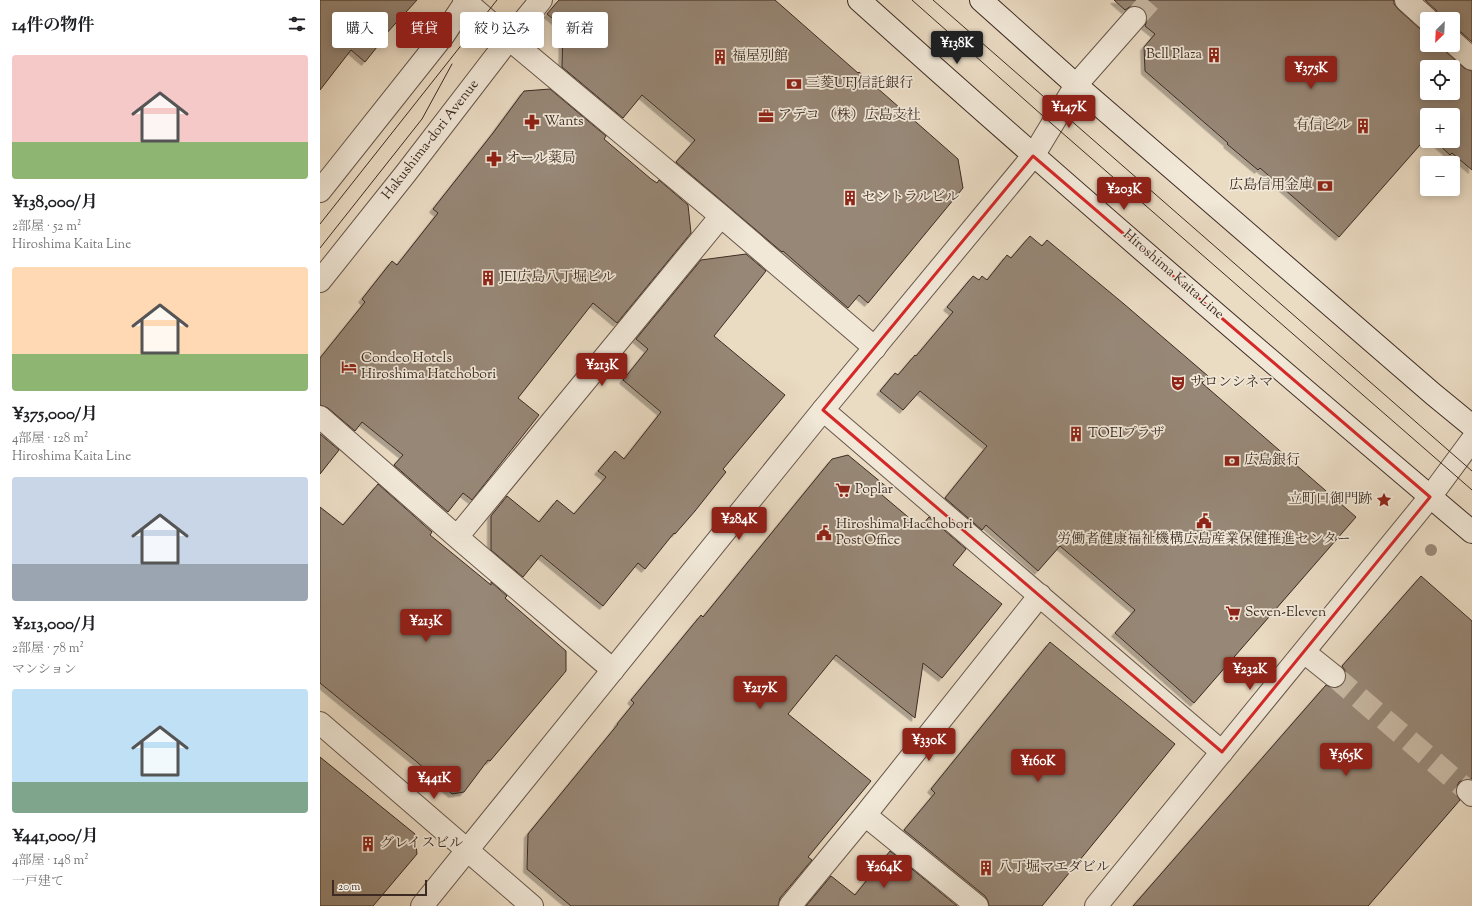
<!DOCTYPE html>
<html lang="ja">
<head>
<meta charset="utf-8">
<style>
  body { margin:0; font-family:"Sorts Mill Goudy","Noto Serif JP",serif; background:#f6f6f6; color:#202124; height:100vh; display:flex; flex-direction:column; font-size:15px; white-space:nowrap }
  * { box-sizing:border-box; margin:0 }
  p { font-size:13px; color:#757577 }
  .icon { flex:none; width:22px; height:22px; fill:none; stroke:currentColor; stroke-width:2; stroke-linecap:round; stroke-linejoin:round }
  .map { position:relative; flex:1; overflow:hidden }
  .side { display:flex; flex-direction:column; background:#fff; width:320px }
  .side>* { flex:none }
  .top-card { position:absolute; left:12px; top:12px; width:380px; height:36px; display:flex; gap:8px }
  .needle { width:26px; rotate:204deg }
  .buttons { position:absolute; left:1100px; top:12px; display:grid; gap:8px }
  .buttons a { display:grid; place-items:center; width:40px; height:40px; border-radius:4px; background:#fff; box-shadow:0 2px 10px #0003; font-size:20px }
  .scale { position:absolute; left:12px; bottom:10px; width:95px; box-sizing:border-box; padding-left:4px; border:2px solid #3d2b23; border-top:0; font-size:11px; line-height:14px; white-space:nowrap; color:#3d2b23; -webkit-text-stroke:3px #f1e8d8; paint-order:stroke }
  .price { position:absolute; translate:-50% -34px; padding:0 9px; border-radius:4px; background:#8f2418; color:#fff; font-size:13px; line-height:26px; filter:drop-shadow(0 1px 2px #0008) }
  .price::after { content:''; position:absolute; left:50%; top:24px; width:12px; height:9px; margin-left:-6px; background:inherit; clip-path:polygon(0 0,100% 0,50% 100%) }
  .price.selected { background:#222; color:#fff }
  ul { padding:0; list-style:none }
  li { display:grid; align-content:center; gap:8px; height:212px; padding:0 12px }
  li span { display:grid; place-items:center; height:124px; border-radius:4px; color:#555 }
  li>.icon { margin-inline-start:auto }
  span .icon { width:72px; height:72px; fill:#fffc; stroke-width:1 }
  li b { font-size:17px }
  h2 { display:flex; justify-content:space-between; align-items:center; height:48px; padding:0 12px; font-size:17px }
  .pill { padding:0 14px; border-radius:4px; background:#fff; box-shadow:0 2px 10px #0003; font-size:14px; line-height:36px }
  .pill.selected { background:#8f2418; color:#fff }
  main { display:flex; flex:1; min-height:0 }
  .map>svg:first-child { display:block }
</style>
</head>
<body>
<main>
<section class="side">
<h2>14件の物件<svg class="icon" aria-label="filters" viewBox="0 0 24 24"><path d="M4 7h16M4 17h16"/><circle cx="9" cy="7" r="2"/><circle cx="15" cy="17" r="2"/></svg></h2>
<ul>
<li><span style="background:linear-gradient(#f6c9c9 70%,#8fb573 0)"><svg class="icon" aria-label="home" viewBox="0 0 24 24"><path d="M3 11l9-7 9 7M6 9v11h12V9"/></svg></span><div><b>¥138,000/月</b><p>2部屋 · 52 m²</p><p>Hiroshima Kaita Line</p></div></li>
<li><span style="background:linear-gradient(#ffd9b3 70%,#8fb573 0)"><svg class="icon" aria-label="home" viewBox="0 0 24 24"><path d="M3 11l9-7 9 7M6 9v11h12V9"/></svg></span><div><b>¥375,000/月</b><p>4部屋 · 128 m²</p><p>Hiroshima Kaita Line</p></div></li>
<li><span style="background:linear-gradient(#c9d6e8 70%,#9aa5b1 0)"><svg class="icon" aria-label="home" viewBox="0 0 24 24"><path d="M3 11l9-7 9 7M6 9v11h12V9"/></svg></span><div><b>¥213,000/月</b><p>2部屋 · 78 m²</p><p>マンション</p></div></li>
<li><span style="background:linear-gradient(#bfe0f5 75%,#7fa58c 0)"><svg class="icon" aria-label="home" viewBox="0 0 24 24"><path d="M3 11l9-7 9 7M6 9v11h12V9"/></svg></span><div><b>¥441,000/月</b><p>4部屋 · 148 m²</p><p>一戸建て</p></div></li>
</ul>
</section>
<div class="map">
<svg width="1152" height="906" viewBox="0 0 1152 906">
  <defs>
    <filter id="shadow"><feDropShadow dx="-3.5" dy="3.5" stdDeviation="0" flood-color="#0004"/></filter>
  </defs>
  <rect width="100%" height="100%" fill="#eadbc3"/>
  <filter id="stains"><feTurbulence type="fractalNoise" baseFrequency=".005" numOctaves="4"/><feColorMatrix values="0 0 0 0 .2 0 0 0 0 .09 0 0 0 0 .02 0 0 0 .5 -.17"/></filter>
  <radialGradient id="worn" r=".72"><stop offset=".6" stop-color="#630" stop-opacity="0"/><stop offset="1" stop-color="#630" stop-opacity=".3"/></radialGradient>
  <!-- building -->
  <path fill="#978776" stroke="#3d2b23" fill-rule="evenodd" filter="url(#shadow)" d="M0,0H97L64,36L65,37L45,62L31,50L0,90Z
    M239,0H455L538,73L539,72L638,159L643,188L548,303L539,295L528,308L463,251L462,252L356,162L375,140L322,95L303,118L242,67L243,27L227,14Z
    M794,0H1074V4L1078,9L1099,28L1107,31V45H1121L1125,51L1144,68L1152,71V170L1132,153L1130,155L1115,141H1133V115H1107V137L1019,237L940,168L938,170L907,144L908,143L825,71L824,47L835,34L825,26L827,20V14L823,8L817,6H811L805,10ZM1107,67H1133V93H1107Z
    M1105,0H1152V42L1141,32L1133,30V19H1119V15L1116,10Z
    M230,89L286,136L284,139L331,179L337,183L339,180L368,205L371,233L297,323L273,303L198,398L219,415L152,500L143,493L128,512L74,465L83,455L42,422L35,431L8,408L0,405V358L45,302L42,299L72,261L77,265L118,213L113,209L173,133L204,91Z
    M710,236L722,246L727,240L804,304L888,376L882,383L1036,517L874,703L795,633L815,610L740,546L718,571L666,525L662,530L625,498L667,446L600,391L583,410L560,391L575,373L578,375L595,355L596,356L633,312L627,307L653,276L659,280L662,276L667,280L687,255L691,258Z
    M426,254L446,271L394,336L465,395L403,469L406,472L375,511L355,534L354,533L325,569L318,563L283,606L221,555L203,577L171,550V516L187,496L219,522L237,500L254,514L286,477L278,471L295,451L304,459L341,412L303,380L328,349L316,339L381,260Z
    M0,434L19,450L0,474Z
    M528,455L568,488L562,495L600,527L609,517L646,549L633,565L682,604L622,678L603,663L595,718L516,655L468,714L551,781L488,857L492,860L460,898L458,906H251L207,869L208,834L298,724H297L314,703L311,700L381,615L383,617L512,459Z
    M58,484L112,532L110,535L171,585V582L187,596L185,598L246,651V671L170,761L168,760L144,792L132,794L97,762L0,683V507L23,525Z
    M1101,576L1152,621V779H1145L1139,782L1136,788V794L1140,800L1127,815L1048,906H813L1006,685L1013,688H1018L1023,684L1026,677V672L1022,666Z
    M730,642L855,744L722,906H669L668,901L665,896L584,830L615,793L611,789Z
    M0,757L95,834L97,854L53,906H0Z
    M570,851L637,906H486L511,876L535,895Z"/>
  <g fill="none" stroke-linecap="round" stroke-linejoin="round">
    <!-- pedestrian-tunnel -->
    <path stroke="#c7b8a3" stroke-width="22" stroke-dasharray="22 11" stroke-linecap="butt" d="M815,18L831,0"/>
    <!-- minor-tunnel -->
    <path stroke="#c7b8a3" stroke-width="22" stroke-dasharray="22 11" stroke-linecap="butt" d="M1014,676L1148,791"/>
    <!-- pedestrian casing -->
    <g stroke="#68574b" stroke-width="24">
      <path id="pedestrian" d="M756,85L815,18"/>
    </g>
    <!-- minor casing -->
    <g stroke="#68574b" stroke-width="24">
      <path id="minor" d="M144,0L189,39L401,216L555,348
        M1086,0L1107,19
        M1133,42L1152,59
        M503,410L902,752
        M0,417L137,537L293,670
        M137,537L401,216
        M984,652L1014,676
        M1148,791L1152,795
        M545,815L657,906
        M470,906L545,815L720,595"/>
    </g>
    <!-- tertiary casing -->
    <g stroke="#68574b" stroke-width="24">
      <path id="tertiary" d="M0,191L123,36L147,0
        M0,281L86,173L189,39L221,0
        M0,723L212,906
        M102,906L503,410L713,156L756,85
        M776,906L1110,497L1152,440"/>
    </g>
    <!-- secondary casing -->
    <g stroke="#3d2b23" stroke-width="24">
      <path id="secondary" d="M539,0C740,181 945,357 1152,532
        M661,0L756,85L1113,394L1152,426"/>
    </g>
    <!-- pedestrian -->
    <use href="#pedestrian" stroke="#f1e8d8" stroke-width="22"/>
    <!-- minor -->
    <use href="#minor" stroke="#f1e8d8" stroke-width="22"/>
    <!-- tertiary -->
    <use href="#tertiary" stroke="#f1e8d8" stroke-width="22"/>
    <!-- secondary -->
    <use href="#secondary" stroke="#f1e8d8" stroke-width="22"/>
    <!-- tram -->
    <path stroke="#3d2b23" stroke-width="1" d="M592,0L732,124L1152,490
      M613,0L1152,471
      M0,224L177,0
      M0,248L102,119L132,64"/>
  </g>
  <!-- trees -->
  <circle fill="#9b8a7a" cx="1111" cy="550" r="6"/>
  <!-- marked area -->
  <path fill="none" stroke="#d62828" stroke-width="3" stroke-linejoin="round" d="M713,156L1110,497L902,752L503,410Z"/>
  <!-- icons -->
  <defs>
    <g id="building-bare" transform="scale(1.2)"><path d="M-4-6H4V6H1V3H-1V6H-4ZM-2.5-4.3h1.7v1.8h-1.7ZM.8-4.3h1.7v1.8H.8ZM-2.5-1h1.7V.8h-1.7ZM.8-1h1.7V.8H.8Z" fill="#8f2418" stroke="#f1e8d8" stroke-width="2.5" paint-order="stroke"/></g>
    <g id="bank-bare" transform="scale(1.2)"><path d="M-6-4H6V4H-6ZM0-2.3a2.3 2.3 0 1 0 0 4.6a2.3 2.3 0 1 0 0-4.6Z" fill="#8f2418" stroke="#f1e8d8" stroke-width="2.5" paint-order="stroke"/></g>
    <g id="office-bare" transform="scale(1.2)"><path d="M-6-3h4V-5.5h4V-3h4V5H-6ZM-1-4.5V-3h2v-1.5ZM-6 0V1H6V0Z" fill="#8f2418" stroke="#f1e8d8" stroke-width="2.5" paint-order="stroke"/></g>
    <g id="pharmacy-bare" transform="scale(1.2)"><path d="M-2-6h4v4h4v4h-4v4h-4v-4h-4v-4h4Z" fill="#8f2418" stroke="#f1e8d8" stroke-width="2.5" paint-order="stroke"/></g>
    <g id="hotel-bare" transform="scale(1.2)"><path d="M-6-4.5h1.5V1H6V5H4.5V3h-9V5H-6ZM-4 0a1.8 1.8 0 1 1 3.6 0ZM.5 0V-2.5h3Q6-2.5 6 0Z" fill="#8f2418" stroke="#f1e8d8" stroke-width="2.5" paint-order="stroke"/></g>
    <g id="theatre-bare" transform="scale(1.2)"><path d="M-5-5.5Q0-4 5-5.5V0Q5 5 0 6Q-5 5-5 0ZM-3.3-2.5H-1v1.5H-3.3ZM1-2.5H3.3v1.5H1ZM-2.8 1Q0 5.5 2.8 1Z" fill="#8f2418" stroke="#f1e8d8" stroke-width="2.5" paint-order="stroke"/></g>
    <g id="supermarket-bare" transform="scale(1.2)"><path d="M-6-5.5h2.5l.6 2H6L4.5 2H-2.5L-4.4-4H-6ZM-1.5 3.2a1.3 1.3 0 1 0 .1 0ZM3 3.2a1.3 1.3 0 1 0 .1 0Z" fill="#8f2418" stroke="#f1e8d8" stroke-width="2.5" paint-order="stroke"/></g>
    <g id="sight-bare" transform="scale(1.2)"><path d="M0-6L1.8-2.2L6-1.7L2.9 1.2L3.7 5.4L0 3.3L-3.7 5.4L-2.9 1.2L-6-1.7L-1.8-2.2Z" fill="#8f2418" stroke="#f1e8d8" stroke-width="2.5" paint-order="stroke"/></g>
    <g id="civic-bare" transform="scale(1.2)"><path d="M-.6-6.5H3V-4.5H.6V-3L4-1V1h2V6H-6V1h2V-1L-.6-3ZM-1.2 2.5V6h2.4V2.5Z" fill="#8f2418" stroke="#f1e8d8" stroke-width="2.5" paint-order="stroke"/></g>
  </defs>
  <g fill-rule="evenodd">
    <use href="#building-bare" x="894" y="55"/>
    <use href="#building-bare" x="400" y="57"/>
    <use href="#bank-bare" x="474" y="84"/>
    <use href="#office-bare" x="446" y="116"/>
    <use href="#pharmacy-bare" x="212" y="122"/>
    <use href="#building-bare" x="1043" y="126"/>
    <use href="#pharmacy-bare" x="174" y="159"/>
    <use href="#bank-bare" x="1005" y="186"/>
    <use href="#building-bare" x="530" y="198"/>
    <use href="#building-bare" x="168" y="278"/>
    <use href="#hotel-bare" x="29" y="367"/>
    <use href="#theatre-bare" x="858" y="383"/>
    <use href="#building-bare" x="756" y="434"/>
    <use href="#bank-bare" x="912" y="461"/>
    <use href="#supermarket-bare" x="523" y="490"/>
    <use href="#sight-bare" x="1064" y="500"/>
    <use href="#civic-bare" x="884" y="521"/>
    <use href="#civic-bare" x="504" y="533"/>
    <use href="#supermarket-bare" x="913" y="613"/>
    <use href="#building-bare" x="48" y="844"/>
    <use href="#building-bare" x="666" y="868"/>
  </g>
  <g text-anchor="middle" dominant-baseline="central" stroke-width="3.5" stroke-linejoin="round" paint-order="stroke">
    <!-- poi labels -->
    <g font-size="14" fill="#3d2b23" stroke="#f1e8d8" text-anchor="start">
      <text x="882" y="55" text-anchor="end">Bell Plaza</text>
      <text x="412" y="57">福屋別館</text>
      <text x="486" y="84">三菱UFJ信託銀行</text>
      <text x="458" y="116">アデコ （株）広島支社</text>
      <text x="224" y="122">Wants</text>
      <text x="1031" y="126" text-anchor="end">有信ビル</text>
      <text x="186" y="159">オール薬局</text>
      <text x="993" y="186" text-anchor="end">広島信用金庫</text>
      <text x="542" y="198">セントラルビル</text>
      <text x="180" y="278">JEI広島八丁堀ビル</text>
      <text x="41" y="359">Condeo Hotels<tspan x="41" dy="16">Hiroshima Hatchobori</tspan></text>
      <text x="870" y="383">サロンシネマ</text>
      <text x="768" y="434">TOEIプラザ</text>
      <text x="924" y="461">広島銀行</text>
      <text x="535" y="490">Poplar</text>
      <text x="1052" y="500" text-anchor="end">立町口御門跡</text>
      <text x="516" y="525">Hiroshima Hacchobori<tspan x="516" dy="16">Post Office</tspan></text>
      <text x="884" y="540" text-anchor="middle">労働者健康福祉機構広島産業保健推進センター</text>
      <text x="925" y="613">Seven-Eleven</text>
      <text x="60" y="844">グレイスビル</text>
      <text x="678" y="868">八丁堀マエダビル</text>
    </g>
    <!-- street labels -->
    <g font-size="14" fill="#3d2b23" stroke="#f1e8d8">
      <text transform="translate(111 140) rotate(-52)">Hakushima-dori Avenue</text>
      <text transform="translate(853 275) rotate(41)">Hiroshima Kaita Line</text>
    </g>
  </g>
  <rect width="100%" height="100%" filter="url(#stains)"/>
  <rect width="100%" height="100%" fill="url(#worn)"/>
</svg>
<div class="buttons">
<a><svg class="needle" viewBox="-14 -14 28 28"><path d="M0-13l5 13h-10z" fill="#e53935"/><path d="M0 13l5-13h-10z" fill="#757577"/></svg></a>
<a><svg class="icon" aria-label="locate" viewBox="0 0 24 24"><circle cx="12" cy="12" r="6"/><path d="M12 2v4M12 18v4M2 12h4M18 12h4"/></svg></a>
<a>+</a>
<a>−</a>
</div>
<div class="scale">20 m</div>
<b class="price selected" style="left:637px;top:65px">¥138K</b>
<b class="price" style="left:991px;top:90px">¥375K</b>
<b class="price" style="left:749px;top:129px">¥147K</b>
<b class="price" style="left:804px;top:211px">¥203K</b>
<b class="price" style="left:282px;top:387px">¥213K</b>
<b class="price" style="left:419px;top:541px">¥284K</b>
<b class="price" style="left:106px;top:643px">¥213K</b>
<b class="price" style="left:930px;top:691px">¥232K</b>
<b class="price" style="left:440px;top:710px">¥217K</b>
<b class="price" style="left:609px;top:762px">¥330K</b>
<b class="price" style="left:1026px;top:777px">¥365K</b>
<b class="price" style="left:718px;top:783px">¥160K</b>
<b class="price" style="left:114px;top:800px">¥441K</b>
<b class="price" style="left:564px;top:889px">¥264K</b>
<div class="top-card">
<a class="pill">購入</a>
<a class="pill selected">賃貸</a>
<a class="pill">絞り込み</a>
<a class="pill">新着</a>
</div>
</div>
</main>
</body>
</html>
